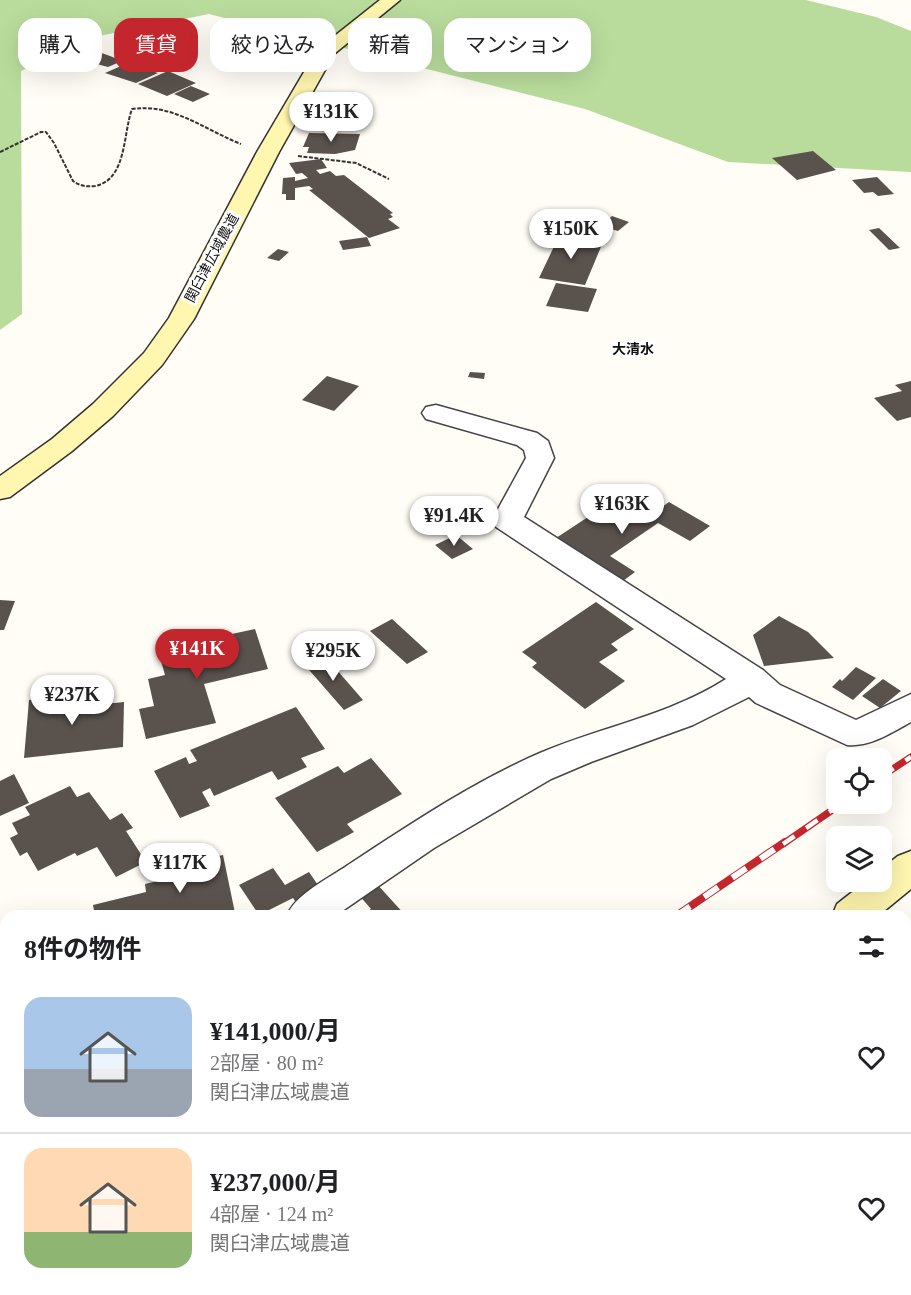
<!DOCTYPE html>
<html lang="ja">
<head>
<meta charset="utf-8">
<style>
  body { margin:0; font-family:"Times New Roman","Noto Sans JP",serif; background:#f6f6f6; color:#202124; height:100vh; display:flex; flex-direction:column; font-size:22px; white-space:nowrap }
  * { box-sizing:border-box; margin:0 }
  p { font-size:20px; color:#757577 }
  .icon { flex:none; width:33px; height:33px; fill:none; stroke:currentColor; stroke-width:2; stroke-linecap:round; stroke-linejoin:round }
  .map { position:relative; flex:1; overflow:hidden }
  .details { position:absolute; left:0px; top:910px; width:912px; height:386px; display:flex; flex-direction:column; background:#fff; border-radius:18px 18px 0 0; box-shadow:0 6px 24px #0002 }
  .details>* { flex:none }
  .banner { position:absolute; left:18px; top:18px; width:600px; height:54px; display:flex; gap:12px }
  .tools { position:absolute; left:826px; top:748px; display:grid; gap:12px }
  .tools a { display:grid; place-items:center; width:66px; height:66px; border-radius:12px; background:#fff; box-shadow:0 6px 24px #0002; font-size:30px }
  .price { position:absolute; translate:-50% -51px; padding:0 14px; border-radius:21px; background:#fff; color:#222; font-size:20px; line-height:39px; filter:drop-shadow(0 2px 3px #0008) }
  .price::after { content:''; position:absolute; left:50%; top:36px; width:18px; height:14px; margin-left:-9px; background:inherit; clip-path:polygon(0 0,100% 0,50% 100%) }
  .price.on { background:#c4262e; color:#fff }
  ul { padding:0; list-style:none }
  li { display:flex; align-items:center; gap:18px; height:150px; padding:0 24px }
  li+li { border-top:2px solid #e0e0e0 }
  li span { display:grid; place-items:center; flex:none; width:168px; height:120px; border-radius:18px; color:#555 }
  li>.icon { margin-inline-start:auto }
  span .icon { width:72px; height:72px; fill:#fffc; stroke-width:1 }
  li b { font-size:26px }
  h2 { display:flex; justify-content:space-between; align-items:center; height:72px; padding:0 24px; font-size:26px }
  .pill { padding:0 21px; border-radius:18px; background:#fff; box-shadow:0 6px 24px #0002; font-size:21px; line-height:54px }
  .pill.on { background:#c4262e; color:#fff }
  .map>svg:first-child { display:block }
</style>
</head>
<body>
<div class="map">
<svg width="911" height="1295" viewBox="0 0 911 1295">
  <rect width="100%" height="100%" fill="#fffdf5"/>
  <!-- forest -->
  <path fill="#b9dc9c" d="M0,0H806L876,17L911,31V172L728,162L585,109L209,14L94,37L21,71L22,314L0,330Z"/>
  <!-- pitch -->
  <path fill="#e6f2cf" d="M494,1290H883L885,1295H487Z"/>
  <!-- building -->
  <path fill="#5a524d" d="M96,51L110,56L122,61L108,67L78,59Z
    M128,63L158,73L136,83L105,73Z
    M168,71L196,83L167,96L138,84Z
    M191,86L210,94L193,102L174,94Z
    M309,133L360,134L355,150L335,154L307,153L309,147H303Z
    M813,151L836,170L797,180L772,158Z
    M321,159L327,168L316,170L320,174L330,171L336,176L344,175L393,213L390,214L393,217L388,219L400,228L369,238L309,190L313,189L309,186L295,188V200H286V194H282L283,178L295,177V181L308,178L302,173L296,174L289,163Z
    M877,177L894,194L878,196L873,192L864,193L852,180Z
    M612,216L629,222L618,231L601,226Z
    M600,227L612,231L601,240L589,236Z
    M879,228L900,248L889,250L869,230Z
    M559,236L603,242L585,285L539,278Z
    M367,237L371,246L343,250L339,241Z
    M278,249L289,252L279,261L267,258Z
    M556,283L597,289L588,312L546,306Z
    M470,372L485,373L484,379L468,377Z
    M327,376L359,386L334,411L302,400Z
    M911,381V417L897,421L874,398L902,391L895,385Z
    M620,496L651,515L669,502L710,526L690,541L658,523L610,556L635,572L615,587L553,540Z
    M456,535L473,549L452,559L435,545Z
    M0,600L15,601L4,630H0Z
    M596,602L634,629L611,644L618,650L599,662L625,681L585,709L532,667L537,663L522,652Z
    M779,616L808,632L834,658L764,666L753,635Z
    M392,619L428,652L407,664L370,631Z
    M255,629L268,669L204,684L216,723L146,739L139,709L154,706L148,679L165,675L158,650L204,639L203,635L225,630L227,635Z
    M323,654L363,700L344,710L303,663Z
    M856,667L876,678L853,700L832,687L840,679L842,681Z
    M883,679L901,691L880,708L862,696Z
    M85,695V706L124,702L123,747L24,758L29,700Z
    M296,707L325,749L301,758L307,767L278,780L272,771L214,796L210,788L202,792L210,806L180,818L154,771L186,757L189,764L197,761L190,750Z
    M371,758L402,794L347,824L354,832L317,852L275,798L338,766L344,773Z
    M14,774L29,803L0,816V781Z
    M70,786L77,797L89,792L110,820L122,813L133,828L126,831L146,862L116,877L97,847L77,856L75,853L38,871L27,852L20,856L10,838L18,834L12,823L30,815L25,807Z
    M223,855L235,913L220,916H95L93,905L146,892L145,884L179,876L177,866Z
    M273,868L285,885L309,872L322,891L297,904L293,898L259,915L239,885Z
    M376,883L406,916H359L371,909L358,894Z"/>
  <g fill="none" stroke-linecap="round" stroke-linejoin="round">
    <!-- street casing -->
    <g stroke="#444" stroke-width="3">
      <path id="street" d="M436,405L537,433L548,441L554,458L524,517L763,670L780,685L856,720L911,694V722C890,733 871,747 847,745L756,703L749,697L693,725L591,762L551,779L434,848L335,916H287C295,894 328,879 348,865C409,825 473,782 540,753C601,727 670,715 726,679L496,527L492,520L526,458L524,450L517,445L426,419L422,413L426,407Z
        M6,1192V1243L0,1245V1195Z"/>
    </g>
    <!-- secondary casing -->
    <g stroke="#333" stroke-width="3">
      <path id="secondary" d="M380,0H400L334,54L279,152L194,319L162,365L113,416L72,451L10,497L0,499V476L52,439L93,404L144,353L169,318L257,152L317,50Z
        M911,851V889L878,916H832L837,904L865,882H882V868L898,856Z
        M287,1290H341L339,1295H285Z"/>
    </g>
    <!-- path -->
    <path stroke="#333" stroke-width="2" stroke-dasharray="4 1.5" stroke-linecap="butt" d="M0,152L41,132H46L54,143L73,181C80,186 87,187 95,186C127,180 123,133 132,109C173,103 205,130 241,144
      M298,156L356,163L389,179"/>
    <!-- street -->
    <use href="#street" fill="#fff" fill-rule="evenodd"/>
    <!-- secondary -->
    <use href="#secondary" fill="#fff6b0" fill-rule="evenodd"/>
    <!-- rail-far1 casing -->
    <g stroke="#c4262e" stroke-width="7">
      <path id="rail-far1" d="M882,776L911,757
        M783,844L841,804"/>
    </g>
    <!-- rail casing -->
    <g stroke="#c4262e" stroke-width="8">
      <path id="rail" d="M676,916L785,842
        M102,1295L111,1290"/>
    </g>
    <!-- rail-far1 -->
    <use href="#rail-far1" stroke="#fff" stroke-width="4.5" stroke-dasharray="14" stroke-linecap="butt"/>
    <!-- rail -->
    <use href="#rail" stroke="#fff" stroke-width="6" stroke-dasharray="17" stroke-linecap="butt"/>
  </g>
  <g text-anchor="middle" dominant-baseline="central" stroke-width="6" stroke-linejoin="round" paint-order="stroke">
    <!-- far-street labels -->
    <g font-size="14" fill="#111" stroke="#fff">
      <text transform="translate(212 258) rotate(-62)">関臼津広域農道</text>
    </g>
    <!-- far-neighbourhood labels -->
    <g font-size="14" font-weight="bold" fill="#111" stroke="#fff">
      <text x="633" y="349">大清水</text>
    </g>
  </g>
</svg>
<div class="tools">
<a><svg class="icon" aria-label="locate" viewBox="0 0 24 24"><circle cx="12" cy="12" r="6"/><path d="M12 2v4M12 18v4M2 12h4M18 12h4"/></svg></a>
<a><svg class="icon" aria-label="layers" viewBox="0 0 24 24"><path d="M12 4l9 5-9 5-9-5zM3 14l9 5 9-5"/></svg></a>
</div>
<b class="price" style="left:331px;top:143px">¥131K</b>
<b class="price" style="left:571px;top:260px">¥150K</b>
<b class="price" style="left:622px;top:535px">¥163K</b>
<b class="price" style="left:454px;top:547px">¥91.4K</b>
<b class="price on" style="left:197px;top:680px">¥141K</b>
<b class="price" style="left:333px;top:682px">¥295K</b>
<b class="price" style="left:72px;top:726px">¥237K</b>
<b class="price" style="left:180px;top:894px">¥117K</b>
<div class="banner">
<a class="pill">購入</a>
<a class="pill on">賃貸</a>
<a class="pill">絞り込み</a>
<a class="pill">新着</a>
<a class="pill">マンション</a>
</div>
<section class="details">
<h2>8件の物件<svg class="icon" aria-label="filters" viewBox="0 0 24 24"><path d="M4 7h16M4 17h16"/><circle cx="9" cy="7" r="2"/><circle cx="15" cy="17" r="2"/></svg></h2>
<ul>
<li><span style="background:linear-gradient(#a9c7e8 60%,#9aa5b1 0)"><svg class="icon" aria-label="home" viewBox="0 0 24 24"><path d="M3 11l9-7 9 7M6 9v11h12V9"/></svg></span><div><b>¥141,000/月</b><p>2部屋 · 80 m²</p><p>関臼津広域農道</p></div><svg class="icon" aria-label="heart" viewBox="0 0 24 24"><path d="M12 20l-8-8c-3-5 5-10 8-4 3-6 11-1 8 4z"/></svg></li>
<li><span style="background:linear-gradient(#ffd9b3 70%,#8fb573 0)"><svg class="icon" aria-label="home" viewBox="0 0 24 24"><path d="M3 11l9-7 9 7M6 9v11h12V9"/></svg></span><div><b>¥237,000/月</b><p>4部屋 · 124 m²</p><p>関臼津広域農道</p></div><svg class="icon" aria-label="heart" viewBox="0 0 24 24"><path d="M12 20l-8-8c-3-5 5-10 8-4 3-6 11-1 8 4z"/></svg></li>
</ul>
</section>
</div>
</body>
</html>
